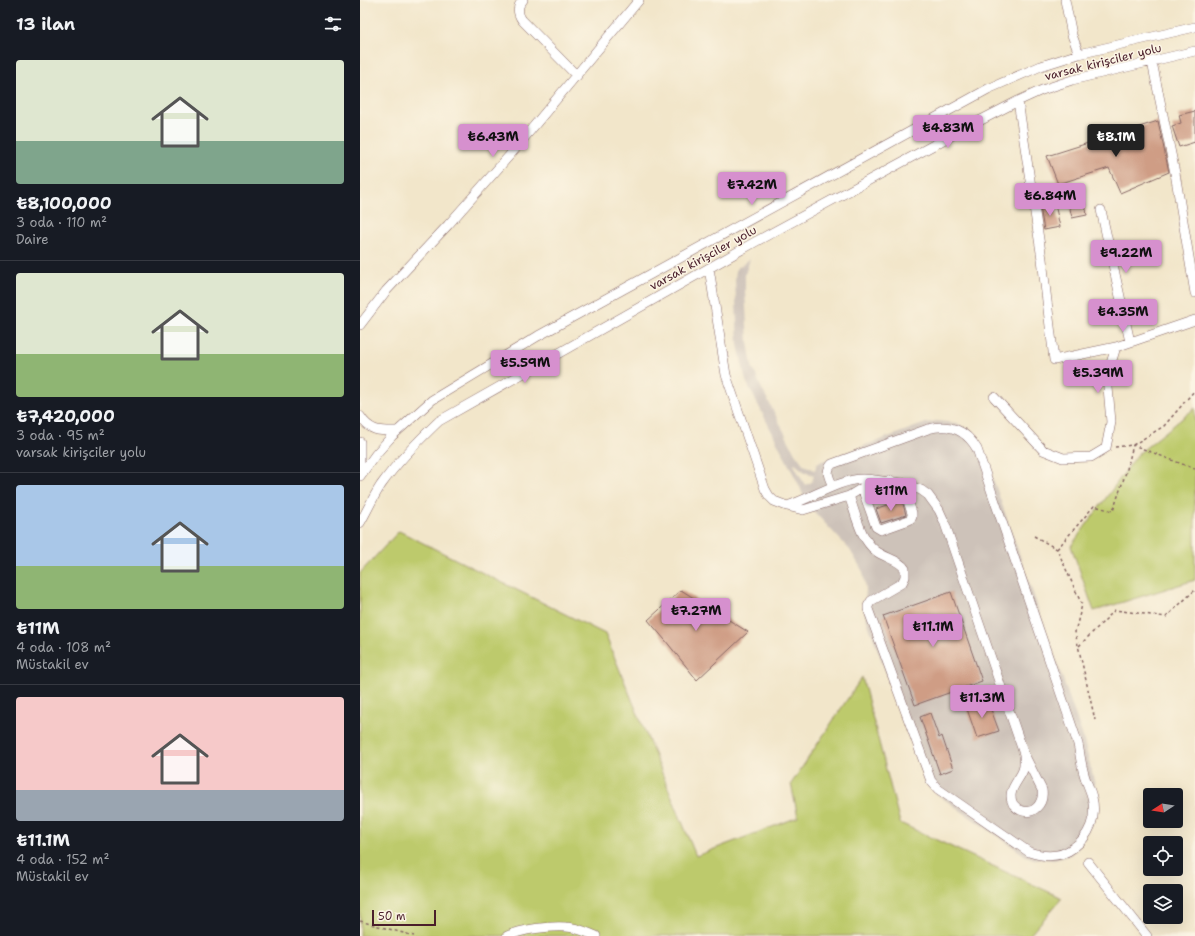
<!DOCTYPE html>
<html lang="tr">
<head>
<meta charset="utf-8">
<style>
  body { margin:0; font-family:"Shantell Sans",sans-serif; background:#242831; color:#f1f3f6; height:100vh; display:flex; flex-direction:column; font-size:15px; white-space:nowrap }
  * { box-sizing:border-box; margin:0 }
  p { font-size:13px; color:#9ea1a6 }
  .icon { flex:none; width:22px; height:22px; fill:none; stroke:currentColor; stroke-width:2; stroke-linecap:round; stroke-linejoin:round }
  .map { position:relative; flex:1; overflow:hidden }
  .side { display:flex; flex-direction:column; background:#171b24; width:360px }
  .side>* { flex:none }
  .needle { width:26px; rotate:258deg }
  .buttons { position:absolute; left:783px; top:788px; display:grid; gap:8px }
  .buttons a { display:grid; place-items:center; width:40px; height:40px; border-radius:4px; background:#171b24; box-shadow:0 4px 16px #0002; font-size:20px }
  .scale { position:absolute; left:12px; bottom:10px; width:64px; box-sizing:border-box; padding-left:4px; border:2px solid #4a1f2b; border-top:0; font-size:11px; line-height:14px; white-space:nowrap; color:#4a1f2b; -webkit-text-stroke:3px #fcf5e5; paint-order:stroke }
  .price { position:absolute; translate:-50% -34px; padding:0 9px; border-radius:4px; background:#d690ce; color:#111; font-size:13px; line-height:26px; filter:drop-shadow(0 1px 2px #0008) }
  .price::after { content:''; position:absolute; left:50%; top:24px; width:12px; height:9px; margin-left:-6px; background:inherit; clip-path:polygon(0 0,100% 0,50% 100%) }
  .price.current { background:#222; color:#fff }
  ul { padding:0; list-style:none }
  li { display:grid; align-content:center; gap:8px; height:212px; padding:0 16px }
  li+li { border-top:1px solid #363941 }
  li span { display:grid; place-items:center; height:124px; border-radius:4px; color:#555 }
  li>.icon { margin-inline-start:auto }
  span .icon { width:72px; height:72px; fill:#fffc; stroke-width:1 }
  li b { font-size:17px }
  h2 { display:flex; justify-content:space-between; align-items:center; height:48px; padding:0 16px; font-size:17px }
  main { display:flex; flex:1; min-height:0 }
  .map>svg:first-child { display:block }
</style>
</head>
<body>
<main>
<section class="side">
<h2>13 ilan<svg class="icon" aria-label="filters" viewBox="0 0 24 24"><path d="M4 7h16M4 17h16"/><circle cx="9" cy="7" r="2"/><circle cx="15" cy="17" r="2"/></svg></h2>
<ul>
<li><span style="background:linear-gradient(#dfe7d0 65%,#7fa58c 0)"><svg class="icon" aria-label="home" viewBox="0 0 24 24"><path d="M3 11l9-7 9 7M6 9v11h12V9"/></svg></span><div><b>₺8,100,000</b><p>3 oda · 110 m²</p><p>Daire</p></div></li>
<li><span style="background:linear-gradient(#dfe7d0 65%,#8fb573 0)"><svg class="icon" aria-label="home" viewBox="0 0 24 24"><path d="M3 11l9-7 9 7M6 9v11h12V9"/></svg></span><div><b>₺7,420,000</b><p>3 oda · 95 m²</p><p>varsak kirişciler yolu</p></div></li>
<li><span style="background:linear-gradient(#a9c7e8 65%,#8fb573 0)"><svg class="icon" aria-label="home" viewBox="0 0 24 24"><path d="M3 11l9-7 9 7M6 9v11h12V9"/></svg></span><div><b>₺11M</b><p>4 oda · 108 m²</p><p>Müstakil ev</p></div></li>
<li><span style="background:linear-gradient(#f6c9c9 75%,#9aa5b1 0)"><svg class="icon" aria-label="home" viewBox="0 0 24 24"><path d="M3 11l9-7 9 7M6 9v11h12V9"/></svg></span><div><b>₺11.1M</b><p>4 oda · 152 m²</p><p>Müstakil ev</p></div></li>
</ul>
</section>
<div class="map">
<svg width="835" height="936" viewBox="0 0 835 936">
  <rect width="100%" height="100%" fill="#fcf5e5"/>
  <filter id="ink" filterUnits="userSpaceOnUse"><feTurbulence type="fractalNoise" baseFrequency=".025" numOctaves="2"/><feDisplacementMap in="SourceGraphic" scale="8" xChannelSelector="R" yChannelSelector="G"/><feConvolveMatrix kernelMatrix="1 2 1 2 8 2 1 2 1" color-interpolation-filters="sRGB"/></filter>
  <filter id="wash" filterUnits="userSpaceOnUse"><feTurbulence type="fractalNoise" baseFrequency=".012" numOctaves="4" result="noise"/><feDisplacementMap in="SourceGraphic" scale="16" xChannelSelector="R" yChannelSelector="G"/><feGaussianBlur stdDeviation="0.9" result="paint"/><feColorMatrix in="noise" values="0 0 0 0 0 0 0 0 0 0 0 0 0 0 0 0 0 1.4 0 .05"/><feComposite in="paint" operator="in"/></filter>
  <g filter="url(#wash)">
    <rect width="100%" height="100%" fill="#f2e6ca"/>
    <!-- industrial -->
    <path fill="#cdc2b9" fill-rule="evenodd" d="M390,259L385,274V291L388,342L392,366L400,385L435,453L444,465L455,470L457,463L566,423L576,421L597,423L612,432L618,440L623,450L722,734L736,788L738,802V812L718,849L712,854L703,858L694,860L674,859L666,856L578,795L572,790L564,778L505,615L504,608L506,590L503,572L499,565L490,550L446,503L440,487L386,381L378,345L375,280L376,269ZM435,464L445,472L454,475L452,482L445,485L434,465Z"/>
    <!-- green -->
    <path fill="#bdca6c" stroke="#84744c" d="M835,408V580L734,611L711,546L778,454Z
      M39,531L245,634L336,856L438,817L431,784L502,677L540,823L702,898L669,936H0V573Z"/>
    <g id="blocks">
      <!-- building -->
      <path fill="#cf9d85" d="M835,111V142L819,147L812,126L821,123L819,115Z
        M798,121L809,172L760,193L749,168L698,184L687,156Z
        M723,192L727,215L712,218L707,195Z
        M695,204L700,227L684,230L680,207Z
        M542,500L546,515L521,523L516,509Z
        M321,590L388,632L337,680L305,640L288,620Z
        M591,592L622,681L555,705L523,616Z
        M627,699L639,731L617,738L606,706Z
        M570,713L579,738L582,736L593,769L580,774L560,717Z"/>
    </g>
  </g>
  <g filter="url(#ink)">
    <use href="#blocks" fill-opacity="0" stroke="#856563" stroke-width="1"/>
    <g fill="none" stroke-linecap="round" stroke-linejoin="round">
      <!-- minor casing -->
      <g stroke="#856563" stroke-width="10">
        <path id="minor" d="M163,0C157,6 157,13 162,20L217,76
          M705,0L712,35L719,54
          M792,62L815,173L835,293
          M658,101L682,259L694,360L756,347L835,320
          M741,210L770,342
          M349,268L366,375L405,489L409,496L414,501L427,506L443,510L489,496L502,488L527,481L542,483L561,490L568,495L579,510L584,521L664,754L682,790C684,803 674,816 660,810C657,809 655,806 653,804C646,791 659,781 663,770C665,765 664,760 664,754
          M0,325L26,291L88,225L149,156L279,0
          M634,397L683,450L703,458L731,457L746,448L751,422L747,376L756,347
          M0,416C10,432 20,431 37,431
          M0,442V468
          M0,476L16,454L32,436L72,400L178,336L628,89L681,66L719,54L835,27
          M473,486C469,478 465,471 472,464L568,429C589,423 606,430 617,449L718,744C720,754 721,764 724,774C726,782 730,789 732,797C737,817 730,836 713,848C700,858 684,857 669,852L578,789L571,781L508,609V606L511,601L542,583L545,577V569C540,560 525,558 516,551C500,539 496,514 489,496
          M502,488L516,527L521,530L549,520L552,517V513L542,483
          M427,506C450,499 480,479 503,479C509,479 516,480 522,481
          M0,523C7,511 13,497 21,485C38,461 58,441 79,421L395,242L594,134L658,101L682,90L712,80L835,51
          M728,862L787,936
          M147,936C163,929 189,926 206,927C216,927 226,932 236,936"/>
      </g>
      <!-- path -->
      <path stroke="#856563" stroke-width="1.5" stroke-dasharray="3 3" stroke-linecap="butt" d="M755,447L773,445L804,426L835,390
        M674,536L697,549L722,605L715,632L735,720
        M697,549L734,506L753,511L767,469L773,445L835,469
        M719,646L755,610L806,617L835,590
        M0,921L54,936"/>
      <!-- minor -->
      <use href="#minor" stroke="#fff" stroke-width="9"/>
    </g>
  </g>
  <g text-anchor="middle" dominant-baseline="central" stroke-width="3" stroke-linejoin="round" paint-order="stroke">
    <!-- street labels -->
    <g font-size="12" fill="#4a1f2b" stroke="#fcf5e5">
      <text transform="translate(743 62) rotate(-14)">varsak kirişciler yolu</text>
      <text transform="translate(343 258) rotate(-29)">varsak kirişciler yolu</text>
    </g>
  </g>
</svg>
<div class="buttons">
<a><svg class="needle" viewBox="-14 -14 28 28"><path d="M0-13l5 13h-10z" fill="#e53935"/><path d="M0 13l5-13h-10z" fill="#9ea1a6"/></svg></a>
<a><svg class="icon" aria-label="locate" viewBox="0 0 24 24"><circle cx="12" cy="12" r="6"/><path d="M12 2v4M12 18v4M2 12h4M18 12h4"/></svg></a>
<a><svg class="icon" aria-label="layers" viewBox="0 0 24 24"><path d="M12 4l9 5-9 5-9-5zM3 14l9 5 9-5"/></svg></a>
</div>
<div class="scale">50 m</div>
<b class="price" style="left:588px;top:149px">₺4.83M</b>
<b class="price" style="left:133px;top:158px">₺6.43M</b>
<b class="price current" style="left:756px;top:158px">₺8.1M</b>
<b class="price" style="left:392px;top:206px">₺7.42M</b>
<b class="price" style="left:690px;top:217px">₺6.84M</b>
<b class="price" style="left:766px;top:274px">₺9.22M</b>
<b class="price" style="left:763px;top:333px">₺4.35M</b>
<b class="price" style="left:165px;top:384px">₺5.59M</b>
<b class="price" style="left:738px;top:394px">₺5.39M</b>
<b class="price" style="left:531px;top:512px">₺11M</b>
<b class="price" style="left:336px;top:632px">₺7.27M</b>
<b class="price" style="left:573px;top:648px">₺11.1M</b>
<b class="price" style="left:622px;top:719px">₺11.3M</b>
</div>
</main>
</body>
</html>
